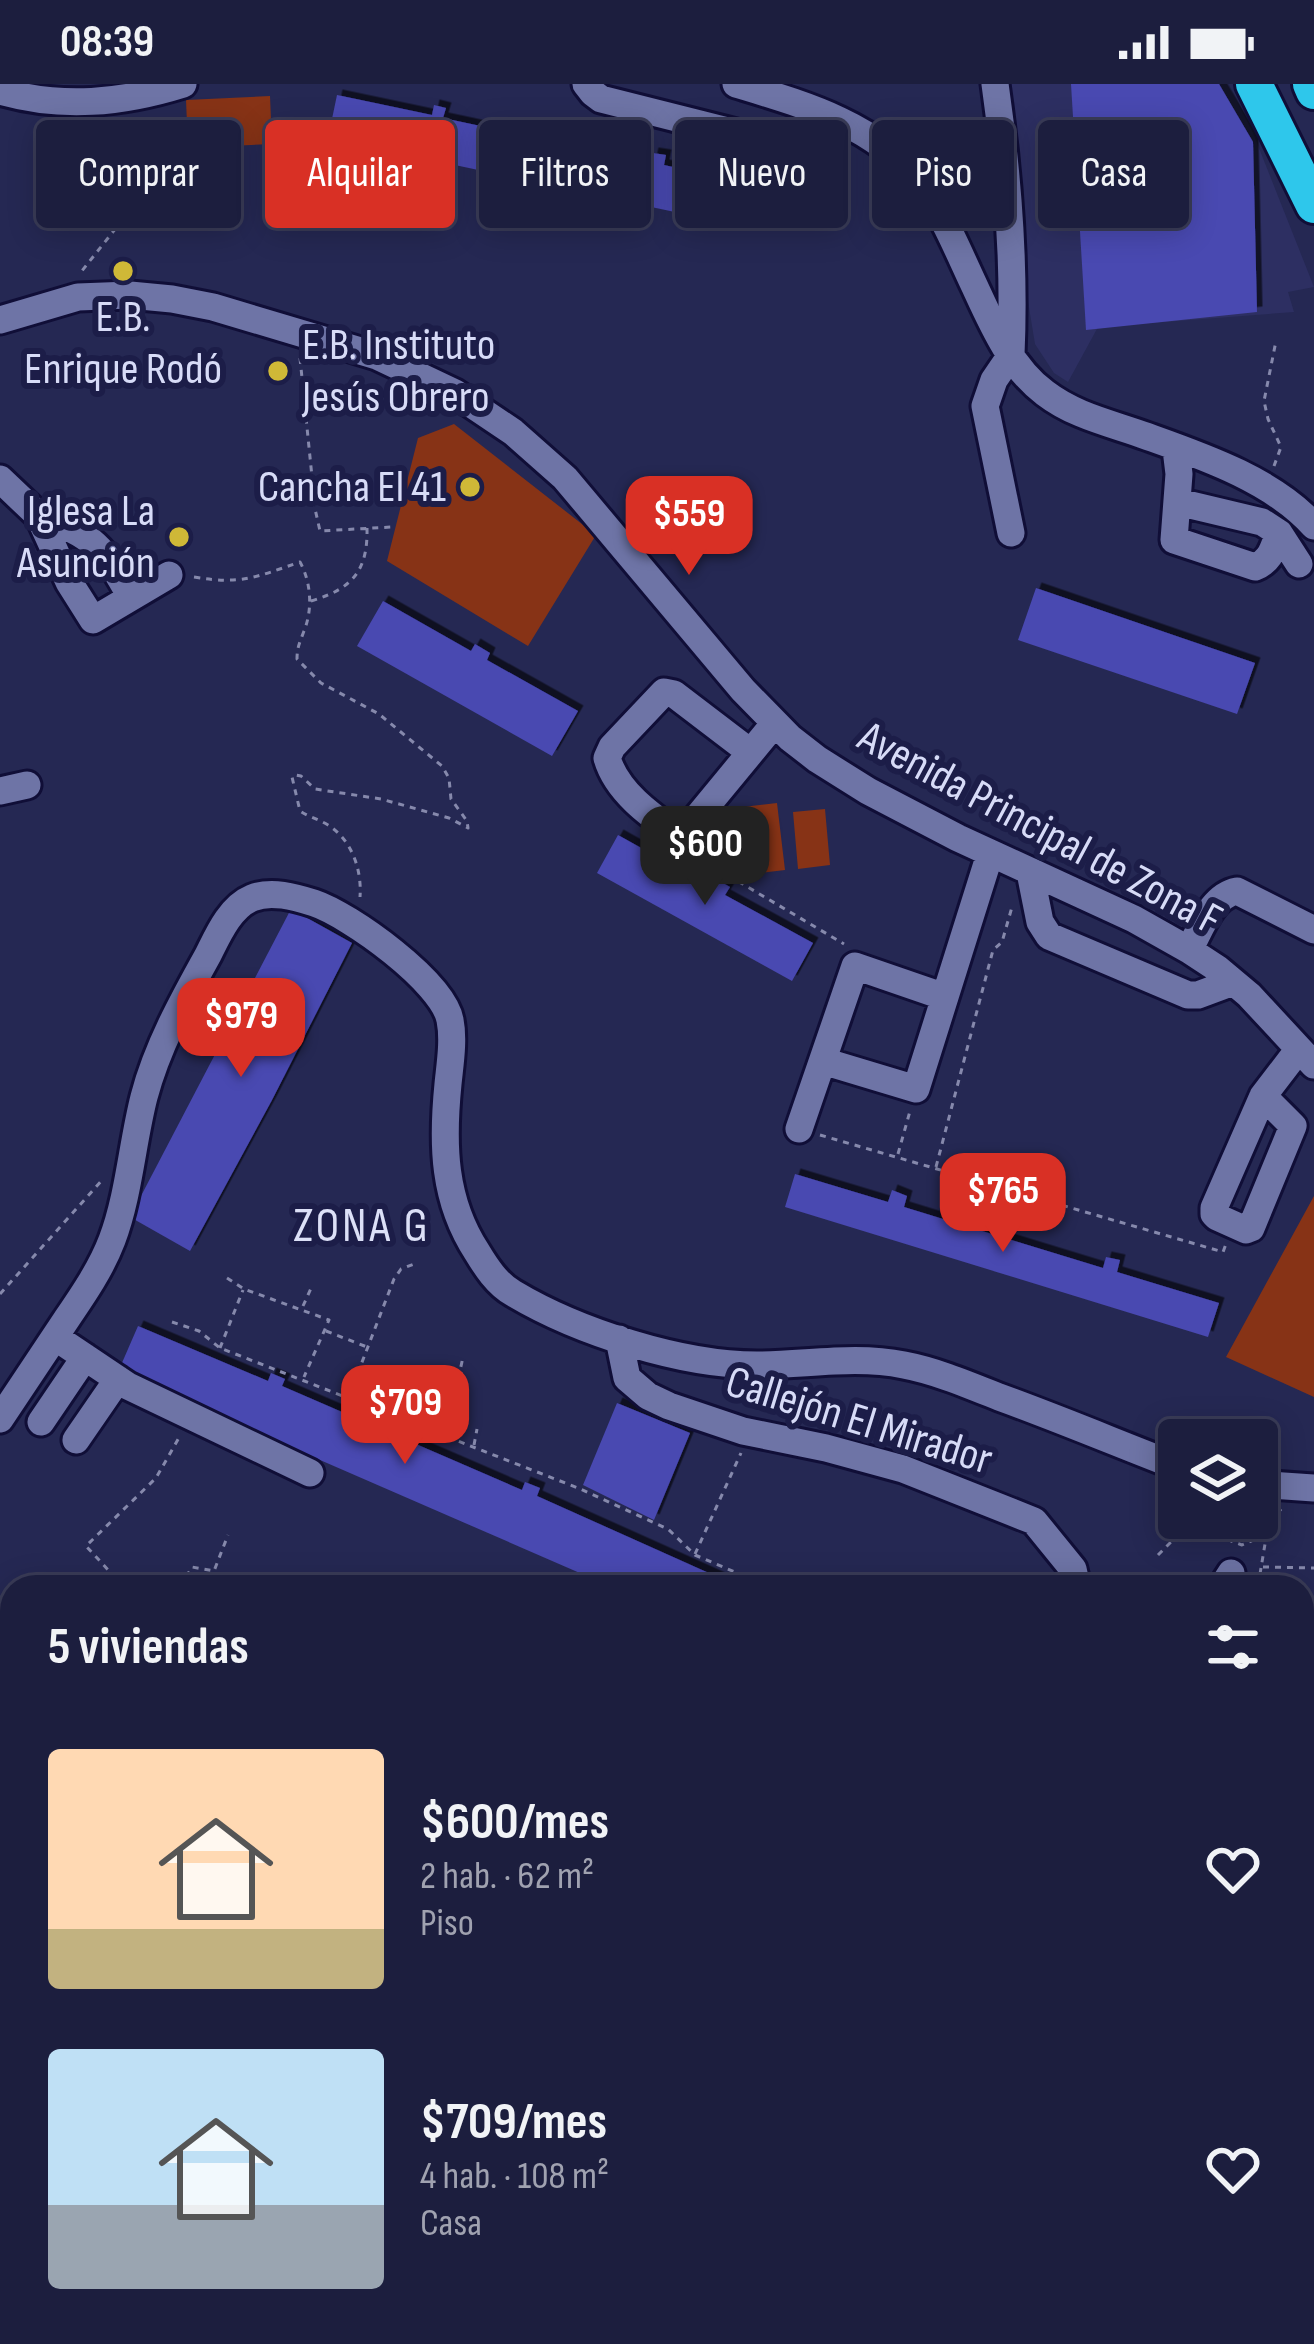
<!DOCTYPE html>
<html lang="es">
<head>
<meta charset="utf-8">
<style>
  body { margin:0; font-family:"Sofia Sans Condensed",sans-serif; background:#292b49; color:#f1f3f6; height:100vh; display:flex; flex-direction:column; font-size:45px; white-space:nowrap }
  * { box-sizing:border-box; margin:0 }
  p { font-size:39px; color:#a0a2b0 }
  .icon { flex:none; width:66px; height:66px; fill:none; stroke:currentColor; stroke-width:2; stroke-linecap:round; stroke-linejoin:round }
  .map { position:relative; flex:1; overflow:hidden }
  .drawer { position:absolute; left:0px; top:1491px; width:1314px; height:771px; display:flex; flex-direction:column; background:#1c1e3e; border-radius:36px 36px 0 0; box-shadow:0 6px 30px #0003,0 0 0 3px #3a3c58 }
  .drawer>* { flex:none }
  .guide { position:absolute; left:36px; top:36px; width:1242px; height:108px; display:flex; gap:24px }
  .controls { position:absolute; left:1158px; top:1335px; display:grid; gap:24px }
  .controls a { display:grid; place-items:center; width:120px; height:120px; border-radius:12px; background:#1c1e3e; box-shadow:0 6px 30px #0003,0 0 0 3px #3a3c58; font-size:60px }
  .price { position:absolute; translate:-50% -102px; padding:0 27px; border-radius:24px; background:#d93025; color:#fff; font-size:39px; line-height:78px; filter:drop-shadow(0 3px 6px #0008) }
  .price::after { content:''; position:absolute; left:50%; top:72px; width:36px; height:27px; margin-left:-18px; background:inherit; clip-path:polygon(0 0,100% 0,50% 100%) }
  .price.active { background:#222; color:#fff }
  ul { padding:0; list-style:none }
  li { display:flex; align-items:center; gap:36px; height:300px; padding:0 48px }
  li span { display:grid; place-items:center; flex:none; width:336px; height:240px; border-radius:12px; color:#555 }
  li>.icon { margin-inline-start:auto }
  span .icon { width:144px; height:144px; fill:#fffc; stroke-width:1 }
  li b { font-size:51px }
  h2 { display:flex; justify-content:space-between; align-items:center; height:144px; padding:0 48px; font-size:51px }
  .chip { padding:0 42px; border-radius:12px; background:#1c1e3e; box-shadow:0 6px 30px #0003,0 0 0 3px #3a3c58; font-size:42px; line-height:108px }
  .chip.active { background:#d93025; color:#fff }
  .status { display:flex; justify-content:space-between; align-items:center; height:84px; padding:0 60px; background:#1c1e3e; direction:ltr }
  .status svg { height:33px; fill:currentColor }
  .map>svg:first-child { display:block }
</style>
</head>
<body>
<div class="status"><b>08:39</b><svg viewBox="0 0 49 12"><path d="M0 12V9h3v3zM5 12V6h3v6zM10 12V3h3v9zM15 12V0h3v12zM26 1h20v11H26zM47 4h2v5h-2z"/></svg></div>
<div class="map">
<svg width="1314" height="2260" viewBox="0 0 1314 2260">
  <defs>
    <filter id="shadow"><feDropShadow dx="5.5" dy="-5.5" stdDeviation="0" flood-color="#0009"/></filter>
  </defs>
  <rect width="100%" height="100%" fill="#252853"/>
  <!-- built -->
  <path fill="#2d2f62" d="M1008,0H1228L1253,49L1314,203L1288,208L1294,228L1098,243L1068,298L1054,289L1035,260L1023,187Z"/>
  <!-- green -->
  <path fill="#873316" d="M270,12L272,60L188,64L186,16Z
    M454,340L596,451L528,562L387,477L418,354Z
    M777,719L785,786L742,791L734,724Z
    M825,725L830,781L798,785L793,728Z
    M1314,1112V1313L1226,1273Z"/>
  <!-- building -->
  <path fill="#4948b1" filter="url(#shadow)" d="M1071,0H1219L1253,58L1257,228L1086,246Z
    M337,11L432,31L434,21L446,24L443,34L651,78L653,69L666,71L664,81L773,105L764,147L328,54Z
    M1036,504L1255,579L1237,630L1018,556Z
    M383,517L471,567L475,560L490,569L487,576L578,627L552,672L357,562Z
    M618,751L711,803L716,795L730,803L725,811L813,859L792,897L597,789Z
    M291,825L352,859L272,1016L190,1167L130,1133Z
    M795,1090L888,1118L892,1106L907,1112L904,1123L1103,1184L1106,1173L1120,1176L1117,1188L1219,1219L1208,1253L785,1123Z
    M138,1242L268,1297L271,1289L285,1295L282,1302L522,1406L525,1398L540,1404L537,1412L740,1503H612L118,1288Z
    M617,1319L690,1349L654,1436L583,1401Z
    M1309,1584L1314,1586V1617L1302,1611V1598Z"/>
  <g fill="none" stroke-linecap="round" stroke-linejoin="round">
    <!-- minor casing -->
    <g stroke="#100e37" stroke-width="33">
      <path id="minor" d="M586,0L593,9L601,15L819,70
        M736,0C802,20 875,40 919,97C943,129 958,167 975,203C992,240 1011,284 1045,309C1075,332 1110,339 1146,352C1202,372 1273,396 1314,442
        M995,0C1008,90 1015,181 1011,271
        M0,7C62,25 122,19 183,0
        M0,236L78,213L130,211L172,215L213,223L377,272L455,309L513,348L565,394L743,606L790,654L817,675L868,707L958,754L1134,835L1189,866L1218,885L1249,911L1314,981
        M1176,365L1179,390L1174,456L1255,483C1271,477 1273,464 1279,449
        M0,395L39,432L69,498L93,536L169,491
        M1178,418L1262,438L1279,449L1299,480
        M39,432C93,450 104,464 131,513
        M1011,449L985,322L994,296L1011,271
        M750,668L674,610L664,608L612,663L607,674C617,709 653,733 681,753L775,639
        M0,707L27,701
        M1030,788L1040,838L1049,852L1188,911H1198L1233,898
        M1189,866C1201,845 1211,812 1237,807L1314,846
        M823,977L916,1005L990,770
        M1263,1012L1293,1042L1251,1144L1246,1146L1217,1133L1214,1130V1124L1263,1012L1299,965
        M799,1045L855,882L945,913
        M55,1253L128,1302L310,1389
        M619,1255L627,1294L648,1312L669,1322L743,1347L826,1364L903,1385L1034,1437L1073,1485L1077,1503
        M0,1335C22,1302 44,1269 66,1236C83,1211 101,1185 112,1156C129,1111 132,1060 144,1013C157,963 183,916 208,871C218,851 230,823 252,814C271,806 295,813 314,819C350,831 443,898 450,936C454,956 450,980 448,1000C442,1060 443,1116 477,1168C486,1183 497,1200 513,1209C578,1248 682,1281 757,1281C806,1281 855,1271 904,1281C936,1287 969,1301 999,1313C1060,1335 1119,1360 1179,1383
        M41,1338L85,1273
        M76,1356L118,1295
        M1257,1400L1314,1404
        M1222,1503L1231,1489
        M1302,1928L1314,1926
        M0,2108L12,2092
        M0,2178L12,2166
        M892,2260L901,2250
        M959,2260L966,2250
        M1298,2260L1314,2241"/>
    </g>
    <!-- highway casing -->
    <g stroke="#100e37" stroke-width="42">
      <path id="highway" d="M1254,0L1314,121
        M1311,0L1314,7"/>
    </g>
    <!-- path -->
    <path stroke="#8689ac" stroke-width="3" stroke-dasharray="6 6" stroke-linecap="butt" d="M60,42L59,88L120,139L81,188
      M300,274L312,393L309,398L320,447L392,443
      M1274,382L1281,363L1268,335L1264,317L1276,257
      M194,493C242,501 256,493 300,478C311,498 313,525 304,547C300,558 297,563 297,575L321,599L379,630L442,682L449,694L451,715L467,737L468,744L449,734L381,715L315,705L301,692L296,691L292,693L300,727C309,733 318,735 328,741C352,756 362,786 360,813
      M311,517C352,505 368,487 367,444
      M697,773L844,860
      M820,1051L1223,1168L1226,1160
      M898,1070L910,1027
      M936,1083L993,866L1002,858L1012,823
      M227,1194L244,1205L329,1236L304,1293
      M0,1210L104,1094
      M303,1222L312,1202
      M172,1238L199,1247L220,1264L578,1404L668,1445L695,1471L770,1503
      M326,1247L367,1263
      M220,1264L243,1206
      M349,1312L394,1195L401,1185L414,1180
      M447,1350L466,1300L460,1287L463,1273
      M474,1361L477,1345
      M695,1470L741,1369
      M1158,1471L1188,1441L1242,1461L1258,1454
      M1263,1483L1314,1484
      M1260,1490L1265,1460L1258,1454L1281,1425
      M1262,1491L1273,1503
      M124,1503L86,1462L156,1394L180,1352
      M180,1503L192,1483L214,1487L228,1451
      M1302,1540L1314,1544
      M5,1548L12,1556
      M0,1550L12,1538
      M0,1580L12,1596
      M1302,1617L1314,1624
      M1302,1790L1314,1783
      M0,1823L12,1803
      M1302,1840L1314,1848
      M1302,1861L1304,1901
      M0,1877L12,1879
      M1302,1978L1311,1972L1303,1952
      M1302,2048L1314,2040
      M1302,2142L1314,2170
      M55,2250L62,2260
      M672,2250L676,2260
      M749,2250L750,2260
      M842,2250L845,2260
      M1007,2250V2260
      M1126,2250L1140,2260
      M181,2260L182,2254H202L228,2260
      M308,2260L313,2250
      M325,2260L329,2250
      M435,2260L443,2250
      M1218,2260L1226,2257L1228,2250"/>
    <!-- minor -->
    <use href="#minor" stroke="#6e74a6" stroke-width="27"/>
    <!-- highway -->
    <use href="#highway" stroke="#2ec7eb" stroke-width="36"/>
  </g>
  <!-- markers -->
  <g fill="#cfb837" stroke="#1c1d48" stroke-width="4.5">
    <circle cx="123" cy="187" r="12"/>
    <circle cx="278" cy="287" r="12"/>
    <circle cx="470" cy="403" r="12"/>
    <circle cx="179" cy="453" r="12"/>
  </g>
  <g text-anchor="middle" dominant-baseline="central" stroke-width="12" stroke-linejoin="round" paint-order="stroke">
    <!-- poi labels -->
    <g font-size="45" fill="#d7dbf7" stroke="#1c1d48" text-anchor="end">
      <text x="123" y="233" text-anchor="middle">E.B.<tspan x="123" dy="52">Enrique Rodó</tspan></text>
      <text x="302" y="261" text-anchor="start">E.B. Instituto<tspan x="302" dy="52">Jesús Obrero</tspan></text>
      <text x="446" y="403">Cancha El 41</text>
      <text x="155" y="427">Iglesa La<tspan x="155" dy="52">Asunción</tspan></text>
    </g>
    <!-- street labels -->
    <g font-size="45" fill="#d7dbf7" stroke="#1c1d48">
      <text transform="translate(1040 745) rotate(28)">Avenida Principal de Zona F</text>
      <text transform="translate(859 1337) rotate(17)">Callejón El Mirador</text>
    </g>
    <!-- neighbourhood labels -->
    <g font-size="48" letter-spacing="3" fill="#dce0f7" stroke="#1c1d48">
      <text x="362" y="1142">ZONA G</text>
    </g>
  </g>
</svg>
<div class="controls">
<a><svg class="icon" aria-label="layers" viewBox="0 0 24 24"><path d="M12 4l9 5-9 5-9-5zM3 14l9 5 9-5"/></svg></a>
</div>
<b class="price" style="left:689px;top:494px">$559</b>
<b class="price active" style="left:705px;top:824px">$600</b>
<b class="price" style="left:241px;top:996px">$979</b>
<b class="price" style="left:1003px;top:1171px">$765</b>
<b class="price" style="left:405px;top:1383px">$709</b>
<div class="guide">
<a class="chip">Comprar</a>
<a class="chip active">Alquilar</a>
<a class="chip">Filtros</a>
<a class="chip">Nuevo</a>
<a class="chip">Piso</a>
<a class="chip">Casa</a>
</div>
<section class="drawer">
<h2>5 viviendas<svg class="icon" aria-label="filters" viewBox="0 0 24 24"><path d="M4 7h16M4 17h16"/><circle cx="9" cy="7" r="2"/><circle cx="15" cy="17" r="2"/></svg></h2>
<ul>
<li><span style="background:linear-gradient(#ffd9b3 75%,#c2b280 0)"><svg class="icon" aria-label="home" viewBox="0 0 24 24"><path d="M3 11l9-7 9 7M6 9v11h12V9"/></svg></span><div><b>$600/mes</b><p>2 hab. · 62 m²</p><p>Piso</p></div><svg class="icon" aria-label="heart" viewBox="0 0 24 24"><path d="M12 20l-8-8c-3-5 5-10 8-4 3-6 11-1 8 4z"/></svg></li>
<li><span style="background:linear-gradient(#bfe0f5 65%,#9aa5b1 0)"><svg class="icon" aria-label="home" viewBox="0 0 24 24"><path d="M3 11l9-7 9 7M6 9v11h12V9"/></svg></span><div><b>$709/mes</b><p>4 hab. · 108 m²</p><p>Casa</p></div><svg class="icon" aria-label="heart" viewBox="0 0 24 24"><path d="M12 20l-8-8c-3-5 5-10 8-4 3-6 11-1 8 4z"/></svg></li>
</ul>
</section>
</div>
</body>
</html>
